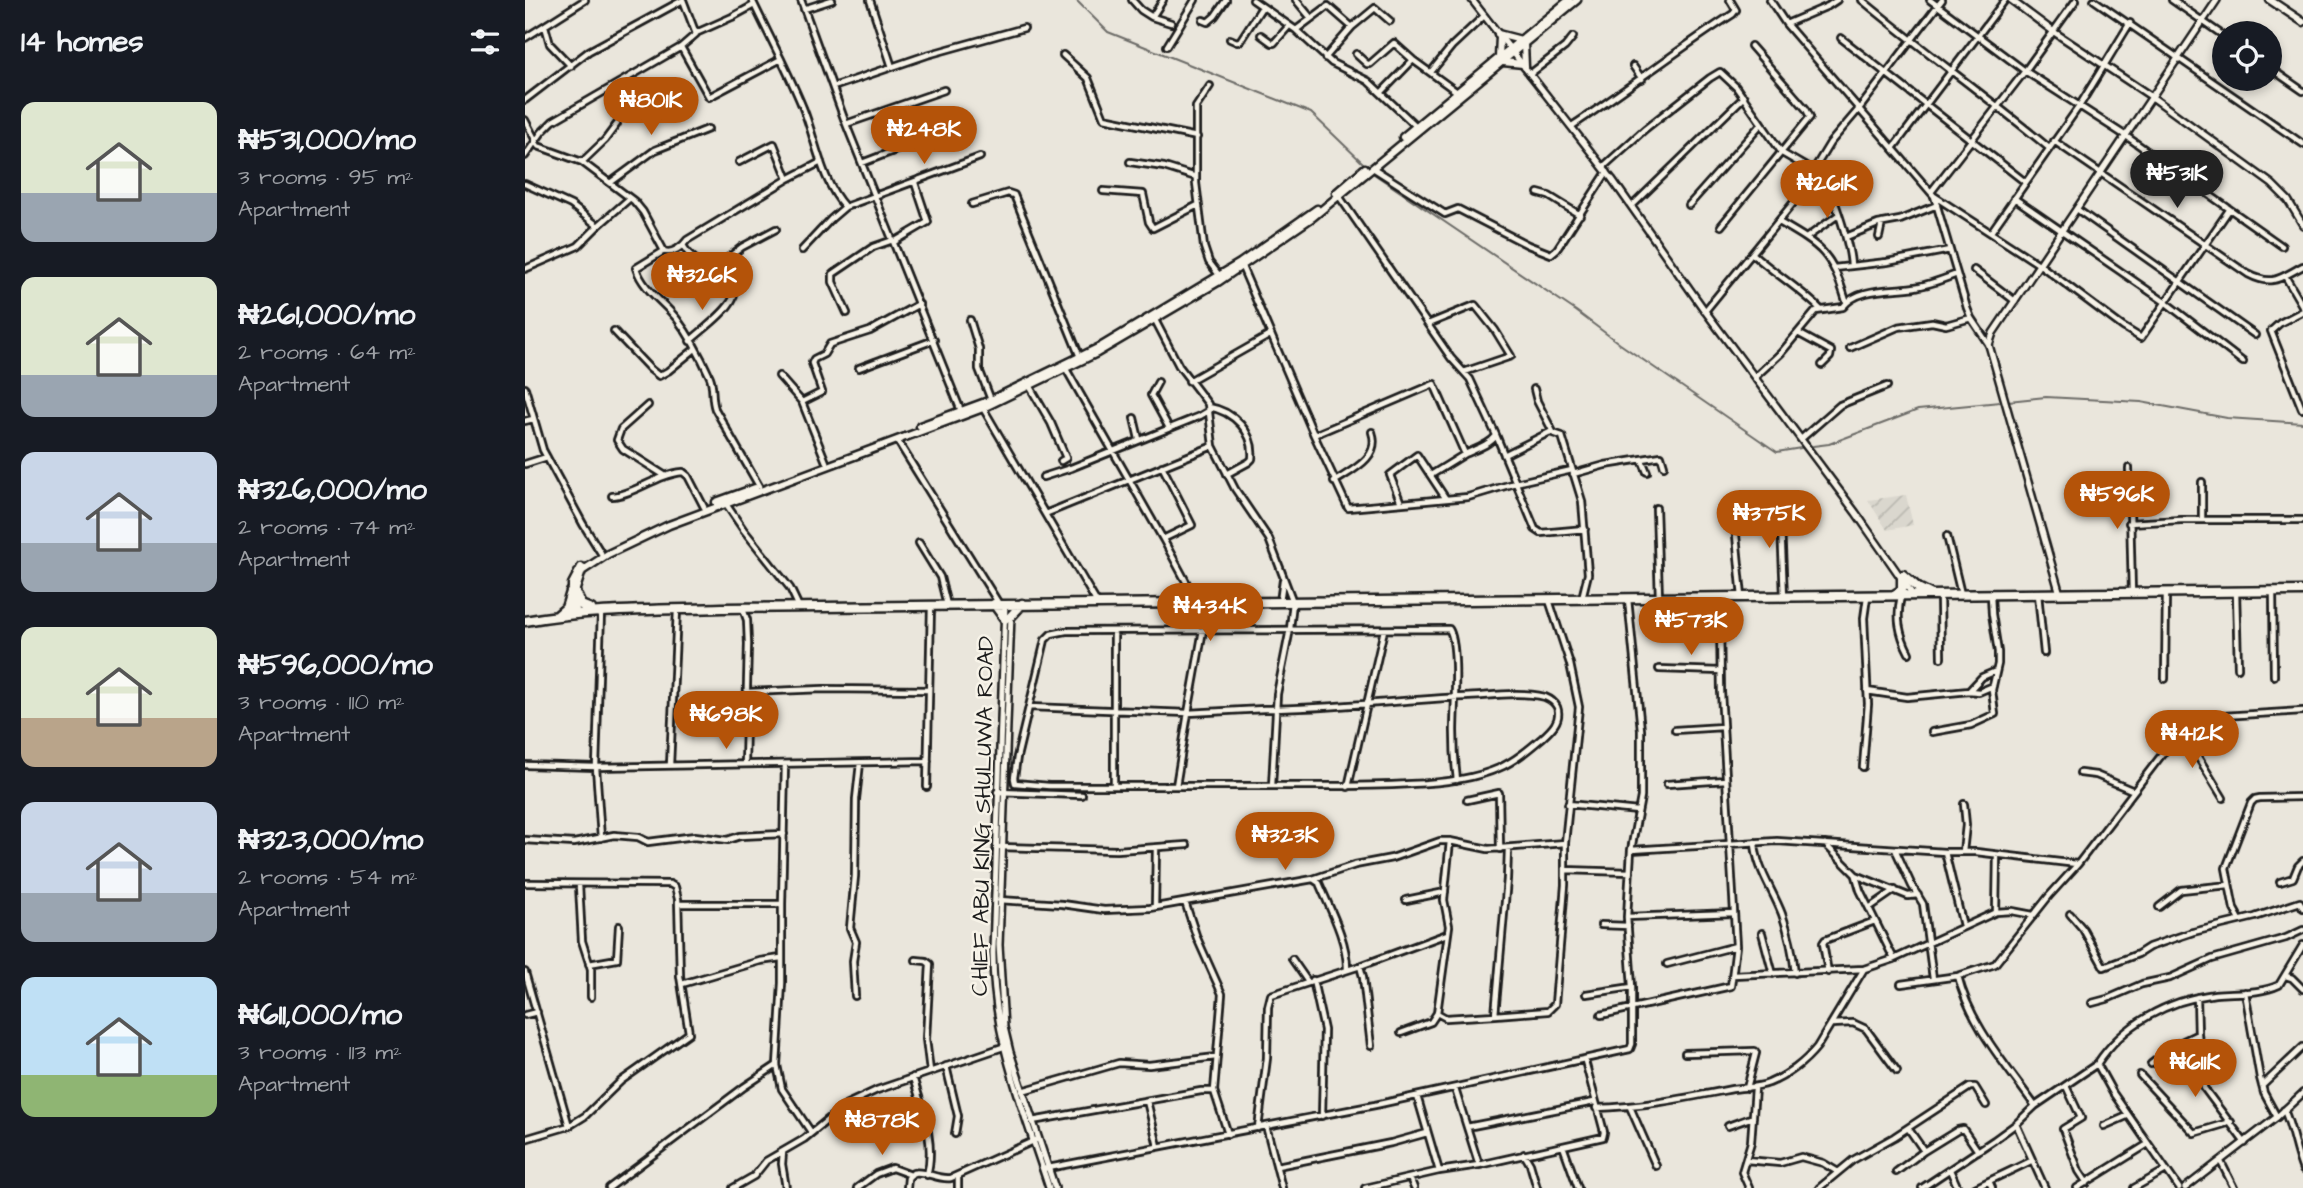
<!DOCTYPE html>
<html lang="en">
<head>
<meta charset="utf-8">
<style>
  body { margin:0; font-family:"Architects Daughter",sans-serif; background:#242831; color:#f1f3f6; height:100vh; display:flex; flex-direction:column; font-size:26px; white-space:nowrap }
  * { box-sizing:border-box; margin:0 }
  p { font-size:23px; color:#9ea1a6 }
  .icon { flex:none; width:38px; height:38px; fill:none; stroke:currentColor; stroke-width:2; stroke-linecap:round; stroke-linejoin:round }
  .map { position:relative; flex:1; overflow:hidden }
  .side { display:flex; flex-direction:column; background:#171b24; width:525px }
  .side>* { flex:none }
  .tools { position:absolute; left:1687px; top:21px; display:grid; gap:14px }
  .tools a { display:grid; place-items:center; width:70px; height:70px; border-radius:50%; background:#171b24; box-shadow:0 4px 10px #0003; font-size:35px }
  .price { position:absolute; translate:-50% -60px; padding:0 16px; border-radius:24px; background:#b45309; color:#fff; font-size:23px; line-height:46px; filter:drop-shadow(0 2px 4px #0008) }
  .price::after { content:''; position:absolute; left:50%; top:42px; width:21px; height:16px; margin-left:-10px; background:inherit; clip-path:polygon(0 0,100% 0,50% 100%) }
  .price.current { background:#222; color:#fff }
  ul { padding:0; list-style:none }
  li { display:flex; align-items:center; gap:21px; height:175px; padding:0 21px }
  li span { display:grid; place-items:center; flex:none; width:196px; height:140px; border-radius:14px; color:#555 }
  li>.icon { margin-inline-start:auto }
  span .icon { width:84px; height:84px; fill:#fffc; stroke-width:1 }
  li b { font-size:30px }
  h2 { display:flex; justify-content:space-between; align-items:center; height:84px; padding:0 21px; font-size:30px }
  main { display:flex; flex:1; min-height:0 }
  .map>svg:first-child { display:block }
</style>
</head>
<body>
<main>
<section class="side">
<h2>14 homes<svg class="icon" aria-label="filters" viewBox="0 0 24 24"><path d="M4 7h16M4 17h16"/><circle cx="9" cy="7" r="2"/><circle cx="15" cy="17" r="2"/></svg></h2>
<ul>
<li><span style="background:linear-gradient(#dfe7d0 65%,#9aa5b1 0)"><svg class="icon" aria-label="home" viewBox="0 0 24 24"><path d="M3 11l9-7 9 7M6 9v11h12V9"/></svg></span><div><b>₦531,000/mo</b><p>3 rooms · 95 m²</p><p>Apartment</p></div></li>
<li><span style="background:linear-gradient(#dfe7d0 70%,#9aa5b1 0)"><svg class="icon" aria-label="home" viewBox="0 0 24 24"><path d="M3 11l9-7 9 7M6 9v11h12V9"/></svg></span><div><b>₦261,000/mo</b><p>2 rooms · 64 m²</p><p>Apartment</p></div></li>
<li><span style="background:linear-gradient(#c9d6e8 65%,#9aa5b1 0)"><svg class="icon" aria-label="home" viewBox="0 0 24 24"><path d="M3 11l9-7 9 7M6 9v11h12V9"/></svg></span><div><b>₦326,000/mo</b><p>2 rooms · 74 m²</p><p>Apartment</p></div></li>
<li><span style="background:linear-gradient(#dfe7d0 65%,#b9a48a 0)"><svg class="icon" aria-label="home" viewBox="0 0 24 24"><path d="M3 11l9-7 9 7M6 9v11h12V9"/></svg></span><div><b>₦596,000/mo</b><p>3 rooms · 110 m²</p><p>Apartment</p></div></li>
<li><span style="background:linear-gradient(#c9d6e8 65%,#9aa5b1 0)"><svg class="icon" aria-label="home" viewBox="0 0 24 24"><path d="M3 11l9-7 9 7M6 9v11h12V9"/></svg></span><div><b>₦323,000/mo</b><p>2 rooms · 54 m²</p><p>Apartment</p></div></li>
<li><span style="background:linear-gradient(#bfe0f5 70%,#8fb573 0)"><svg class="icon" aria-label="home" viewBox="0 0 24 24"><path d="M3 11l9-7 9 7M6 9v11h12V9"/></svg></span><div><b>₦611,000/mo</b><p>3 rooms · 113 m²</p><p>Apartment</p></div></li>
</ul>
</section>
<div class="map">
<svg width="1778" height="1188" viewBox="0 0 1778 1188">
  <defs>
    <pattern id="industrial-furrows" width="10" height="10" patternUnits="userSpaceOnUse" patternTransform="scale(1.75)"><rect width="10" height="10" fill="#dad7ce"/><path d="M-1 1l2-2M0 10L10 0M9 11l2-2" fill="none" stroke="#bab8b0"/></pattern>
  </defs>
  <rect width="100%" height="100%" fill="#eae6dc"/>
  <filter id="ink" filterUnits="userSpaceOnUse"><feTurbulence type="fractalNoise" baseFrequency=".0143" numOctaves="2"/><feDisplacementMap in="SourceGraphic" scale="14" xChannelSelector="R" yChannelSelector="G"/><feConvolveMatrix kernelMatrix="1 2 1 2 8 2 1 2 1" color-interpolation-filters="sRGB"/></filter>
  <g filter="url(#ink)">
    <!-- industrial -->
    <path fill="url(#industrial-furrows)" d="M1381,495L1388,525L1362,530L1343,500Z"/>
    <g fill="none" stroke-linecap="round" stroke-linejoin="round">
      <!-- stream -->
      <path stroke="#6d6c68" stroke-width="2" d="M551,0L583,32L786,113L840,165
        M846,172L1051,311L1095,344L1252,452L1276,448
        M1483,401L1521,397L1616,402L1702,418L1778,423
        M1288,446L1304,444L1393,410L1475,402"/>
      <!-- minor casing -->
      <g stroke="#1c1c1c" stroke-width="10">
        <path id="minor" d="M158,0L171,34L156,47L184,97L256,59
          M227,0C244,36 263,71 278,108C291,140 296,181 320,207L455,157
          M276,0L321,124L436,411
          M345,0L367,67
          M607,0L616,10L627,17L638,0
          M728,0L771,30L807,63L843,81L891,126
          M771,0L786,18
          M1245,0L1261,24L1409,196L1442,308L1446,318L1464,345
          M1337,0C1398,51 1463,97 1524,148
          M1405,0L1500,71L1601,136L1757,246
          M1569,0L1778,144
          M1647,0L1699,36
          M279,9L307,0
          M627,17L646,23
          M678,20L683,22L690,16L701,0
          M1261,24L1303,6L1312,0
          M20,26L25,44L46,66
          M827,27L850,8L865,21
          M771,30L803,6L827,27L800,58
          M171,33L207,17L229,5
          M736,35L747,43H749L764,26
          M0,38L60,0
          M1316,38L1500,182
          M705,39L712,42L715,41L737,7
          M642,46L670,0
          M831,54L842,64H845L869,43L888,60L932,92
          M538,55L563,78L579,118L672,137
          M1108,66L1117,79
          M1745,68L1778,91
          M906,72L927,46L959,16
          M1005,74L1040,47L1048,37
          M685,86L671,107V183L679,247L684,262L694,275
          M308,87L402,55L499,28
          M856,93L888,60
          M0,100L64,51L158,0
          M0,120L11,141
          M321,124L419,90
          M1047,126C1102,90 1153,49 1208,14L1211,10L1205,0
          M1529,141L1723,274C1748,287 1755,278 1778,266
          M11,143L13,146L57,162L109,201L118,212L139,251
          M1369,147L1480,0
          M0,156L17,132L28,121L156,47
          M57,162L80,140L92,124
          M214,162L249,144L263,179
          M605,162L639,167L671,177
          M337,163L439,124
          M1291,166C1306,182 1325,244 1326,266
          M1078,167L1120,129L1185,78L1195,72L1211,87L1257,153L1288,171
          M848,168L920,214L933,209L1003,245L1026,254L1032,249L1082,172
          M85,183L130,150L183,129
          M0,184L46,205L73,226L53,246L0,269
          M578,191L618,194L624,222L628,228L673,205
          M1406,192L1500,71L1551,0
          M1013,193L1024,196L1055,215
          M814,196L926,358L945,379L971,435L1010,529L1016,533L1060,529
          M1409,196L1515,265L1598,327L1616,338L1704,210
          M1489,198L1640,302L1718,362
          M447,204L483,193L489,195L555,357
          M1164,205L1236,124
          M1107,206L1219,97
          M1553,210L1730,335
          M1254,222C1297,247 1306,252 1321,301
          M73,226L105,198
          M1196,226L1285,117L1281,109L1226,46
          M1466,232L1555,105L1605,23
          M1321,237L1353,224L1375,220L1412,205
          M1354,237L1357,223
          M1281,238L1313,215
          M369,242L403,222L390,183
          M158,245C167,266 215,282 208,298C202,312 177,330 165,341
          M277,250L306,219L320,207
          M1228,254C1250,274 1276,289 1296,310
          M717,267L789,435L909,384L940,454C951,449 964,445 971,436
          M1309,268L1362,262L1425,250
          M1449,270L1490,301
          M185,272L217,247L251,229
          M1760,276L1778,307
          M1180,311L1269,202L1305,143L1334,109L1417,0
          M322,313L308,282V274L348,247L368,240
          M445,320L454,349V369L466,400
          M903,324L950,305L970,330L986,356L939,372
          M89,331L125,369L134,376L143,371L170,349
          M1273,333L1306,351L1305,357L1297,365
          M1325,348L1373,327L1407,322L1421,325L1446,318
          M334,368L409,340
          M541,369L638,539L672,602
          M254,376L277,402L301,462
          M1230,377L1256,353L1291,311L1318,307C1333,287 1367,291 1390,287C1404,285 1419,279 1432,274
          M664,381L745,335
          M633,382L626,395L644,428
          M505,387L526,423L541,458L536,461
          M0,388L18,450L58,524L76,553
          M1009,389L1012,401L1028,432
          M277,402L297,392L287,363L289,359L299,354L305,344L345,331L394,304
          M123,405L96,429L92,440L98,449L139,475
          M684,407C708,411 730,432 727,459L724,462L702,474
          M458,408L572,603
          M1777,409L1746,331L1755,323L1778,311
          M609,418L614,439
          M0,421L8,419
          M789,435L823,508L943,497L990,483L1047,470
          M1276,439L1315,405L1362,386
          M372,440L474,604
          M979,455L1025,432L1037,436L1057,501L1063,574L1057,598
          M1117,460L1122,472
          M0,464L22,457
          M637,466L667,525L638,539
          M1604,468L1607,593
          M1048,474L1080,465L1136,456L1139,466
          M906,475L940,454
          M518,477L546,468L675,416L685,410
          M809,482C827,470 856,458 847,432
          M234,486L190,409C186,398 189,387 185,377C176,357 165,336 152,319C139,302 118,290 111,268L139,251C147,255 158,246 162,240L263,179L296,162
          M87,496C108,495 133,474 158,472L163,476L179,507
          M1255,501L1259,597
          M876,503L865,475L892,455L921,499
          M201,504L218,529L265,588L274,607
          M1131,508L1134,598
          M520,514L688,446L683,404L654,366L630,320
          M1677,520V482
          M1604,523L1656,520H1778
          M1211,535L1217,597
          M1422,536L1436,594
          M394,543L415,577L422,605
          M1711,592L1713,668
          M1748,593L1749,676
          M1513,594L1519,653
          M1376,596C1371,617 1374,634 1384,653
          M1415,596L1416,658
          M755,602L758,580
          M218,609L222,620L223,644L220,764
          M678,630L663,713L739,709C806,709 873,700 940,697C965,696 995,691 1020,697C1025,699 1029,701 1032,707C1037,720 1026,730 1017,738C1004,749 990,761 974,768C947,780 915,783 885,784C839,787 794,786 747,786L752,694L765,629L768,602L744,539L710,489L688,446
          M1134,669L1196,671
          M1640,679L1641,593
          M1342,691L1382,697L1444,691L1454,692L1468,686
          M1444,691L1457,677L1471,671
          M222,692L298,689L404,690
          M504,707L663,713L651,786
          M1656,729L1698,798
          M1150,730L1198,727
          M1407,732L1446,725L1470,714L1467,690L1473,664V652L1467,614L1466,595
          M0,765L71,767L403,761
          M145,765L152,610
          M1338,767L1343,704L1339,618L1342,597
          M1555,773L1571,775L1609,791
          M1142,784L1201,780
          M589,786V631
          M747,786H524L490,783L489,778L492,757L520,640L526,634L541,631L924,629C934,644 929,710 929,731C929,747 930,764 932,780
          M402,787L406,606
          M823,787L859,630
          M472,792L557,795
          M942,800L974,793L975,849
          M1043,804L1113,811
          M76,838L71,767L76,612
          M0,840L49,843L89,835L113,837L123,842L170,836L203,840L215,836L259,834
          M1230,842C1231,868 1248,890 1257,914C1264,933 1268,953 1270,973
          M1300,844L1331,875L1383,896L1393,895
          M475,847L592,850L662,845
          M983,849L982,879L970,1015L1023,1011L1030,1004L1040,885V843L1054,707L1045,664L1024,600
          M1370,849L1387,886L1398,904L1408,979
          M1106,850L1252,841L1420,852H1451L1552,864
          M1420,852L1438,926
          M1438,852L1441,825L1439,804
          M1040,870L1105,872
          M1331,876L1335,890L1369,959
          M788,879L794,883C805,909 822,940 822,968
          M1755,882L1768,878L1773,866L1778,861
          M0,883L145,884L150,887L153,899L155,976L164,1033L96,1081L60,1116L44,1126
          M54,885L57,941L66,969V997
          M474,900L537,904L579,910L625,908L788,879L830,865L867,858L915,841H925L963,849L1040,843
          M881,900L920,892
          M660,902L672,938L697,994L689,1091L703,1134
          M154,904H257L260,764
          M630,907L631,848
          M1634,907L1656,890L1704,885
          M1344,908L1370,890
          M1471,912L1472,855
          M1545,914L1558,929L1579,967L1613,954L1624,947L1668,932L1730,917L1775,902L1778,908
          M1102,917L1209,913
          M1715,920L1709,909L1701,868L1726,803L1730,799L1735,798L1778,797
          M1076,925L1103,926
          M1237,933L1248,974
          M767,959L783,982
          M391,960L401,961L405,964L401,1039L405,1071
          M64,964L92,959L94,926
          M1142,964L1211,946
          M835,966L922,934
          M0,972L44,1126L0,1139
          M1303,972L1298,943L1300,940L1350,921
          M1208,975L1339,969L1369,959L1471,912L1487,911L1508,915
          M1433,976C1445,1025 1482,1066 1510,1106
          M1761,976L1767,978L1778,989
          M788,980L799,1030L797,1116
          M157,984L235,961L256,958
          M1376,984L1433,976L1470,964L1524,896L1553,864L1665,718L1778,711
          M1720,992L1735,1078L1739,1093L1752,1117
          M1061,994L1107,987
          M330,996L328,961L331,942L325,928L330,876L331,799L335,763
          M1567,1003L1582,999L1617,984L1645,978L1687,959L1761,938L1778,930
          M912,1013L921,1018L970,1015
          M0,1015L12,1012
          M1076,1015L1206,986L1211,946L1196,692L1195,621L1198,599
          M1307,1024L1328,1023L1341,1029L1372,1071
          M876,1033L906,1022L912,1013L924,926L919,900L925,841
          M1673,1034L1679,1088L1720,1143
          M1160,1053L1230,1051L1231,1053L1222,1088
          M1626,1064L1652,1044L1673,1034L1672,997
          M252,1065L257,1089L286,1132
          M421,1066L433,1116L430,1134
          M1615,1075L1669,1133L1706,1122
          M388,1077C397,1108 411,1143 402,1175
          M1541,1086L1556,1118L1538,1129L1554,1171L1562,1183
          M1737,1086L1778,1047
          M930,1089L954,1165
          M497,1091L594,1063L624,1065L691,1057
          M892,1096L914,1171
          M622,1101L633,1146
          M1105,1107L1131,1166
          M1071,1108C1118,1107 1161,1098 1207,1089C1220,1087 1232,1088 1244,1083C1262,1076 1280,1062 1292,1047L1339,969
          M1759,1110C1768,1130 1770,1151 1778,1170
          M507,1121L676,1091H689
          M1491,1124L1520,1188
          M741,1126L757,1188
          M1203,1126L1228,1117
          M1579,1126L1602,1116
          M942,1127L1069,1102
          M733,1128L742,1058L743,1007L746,995L835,966L838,977L846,1046
          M1383,1128L1399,1151L1433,1130L1438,1129L1453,1151
          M1038,1146L1053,1188
          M258,1152L257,1164L261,1188
          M999,1154L1005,1164L1012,1188
          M1221,1160L1255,1163L1276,1157L1298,1163L1313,1172
          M1696,1162L1709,1188
          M752,1166L866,1143L902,1133
          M518,1169L850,1105L1105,1049L1107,1044V987L1102,917L1106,850L1116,797V730L1103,599
          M1425,1170L1433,1188
          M1371,1172L1399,1151
          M433,1176V1188
          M885,1178L889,1188
          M84,1188L219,1087L252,1065L257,983V904
          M208,1188L229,1176L241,1161L279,1139L322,1104L352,1090L478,1047
          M332,1188L351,1174L367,1168L386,1175
          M382,1188L383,1178L388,1173C400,1170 412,1180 426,1178L513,1139
          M840,1188L914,1171L954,1165L1078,1137L1079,1132L1060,1061
          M1224,1188L1217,1172L1226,1142L1230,1088
          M1294,1188L1328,1160L1369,1137L1445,1087H1450L1461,1105
          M1397,1188L1469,1140L1491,1124L1510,1106L1572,1064
          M1450,1188L1464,1181
          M1467,1188L1464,1181L1506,1161
          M1552,1188L1623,1144
          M1609,1188L1641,1170
          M1654,1188L1588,1093L1572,1064C1598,1024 1643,1000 1690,994C1711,992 1735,994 1754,985L1778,945"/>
      </g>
      <!-- tertiary casing -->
      <g stroke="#1c1c1c" stroke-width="10">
        <path id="tertiary" d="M947,0L1087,179L1180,311L1331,513L1388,595
          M1486,0L1529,32L1627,97L1747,184L1763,200L1778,225
          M1535,594L1464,345L1468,333L1692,0
          M480,604L468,950C467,1037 498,1107 524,1188
          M486,615L474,945L479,1027L485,1052L530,1188
          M1660,1188L1752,1117L1778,1093"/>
      </g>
      <!-- secondary casing -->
      <g stroke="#1c1c1c" stroke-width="11">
        <path id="secondary" d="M1745,0L1778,22
          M973,34L996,40
          M999,43L1000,67
          M974,58L975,36
          M978,62L998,64
          M878,137L1044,0
          M811,193L840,168
          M395,426L466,400L575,347L715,263L792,209
          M191,502L230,488
          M47,613V584L56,567
          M51,613L50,592L57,571L83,554L144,525L458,408L572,353L693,282L788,217L1052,0"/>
      </g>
      <!-- trunk casing -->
      <g stroke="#1c1c1c" stroke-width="13">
        <path id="trunk" d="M1378,575L1393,588L1405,594
          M50,592L56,605L66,609
          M1369,595L1377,590V578
          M469,604L480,619
          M33,615L41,608L46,592
          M485,617L497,604
          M0,621C65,609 131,610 197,608L1778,591"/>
      </g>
      <!-- minor -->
      <use href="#minor" stroke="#f7f3e8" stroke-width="4.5"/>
      <!-- tertiary -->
      <use href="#tertiary" stroke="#f7f3e8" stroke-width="5"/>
      <!-- secondary -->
      <use href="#secondary" stroke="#f7f3e8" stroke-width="6"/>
      <!-- trunk -->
      <use href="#trunk" stroke="#f7f3e8" stroke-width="8"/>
    </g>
  </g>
  <g text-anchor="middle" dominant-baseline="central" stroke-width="5" stroke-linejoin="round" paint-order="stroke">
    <!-- street labels -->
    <g font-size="23" fill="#1c1c1c" stroke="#f7f3e8">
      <text transform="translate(458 816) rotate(-89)">CHIEF ABU KING SHULUWA ROAD</text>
    </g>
  </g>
</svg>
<div class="tools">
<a><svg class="icon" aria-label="locate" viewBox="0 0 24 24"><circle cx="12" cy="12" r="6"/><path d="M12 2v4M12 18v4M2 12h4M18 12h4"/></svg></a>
</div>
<b class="price" style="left:126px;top:137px">₦801K</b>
<b class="price" style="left:399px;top:166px">₦248K</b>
<b class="price current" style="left:1652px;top:210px">₦531K</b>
<b class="price" style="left:1302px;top:220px">₦261K</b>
<b class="price" style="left:177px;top:312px">₦326K</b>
<b class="price" style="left:1592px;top:531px">₦596K</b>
<b class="price" style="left:1244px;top:550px">₦375K</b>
<b class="price" style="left:685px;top:643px">₦434K</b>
<b class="price" style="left:1166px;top:657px">₦573K</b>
<b class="price" style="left:201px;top:751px">₦698K</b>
<b class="price" style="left:1667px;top:770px">₦412K</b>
<b class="price" style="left:760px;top:872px">₦323K</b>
<b class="price" style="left:1670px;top:1099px">₦611K</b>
<b class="price" style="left:357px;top:1157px">₦878K</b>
</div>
</main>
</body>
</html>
